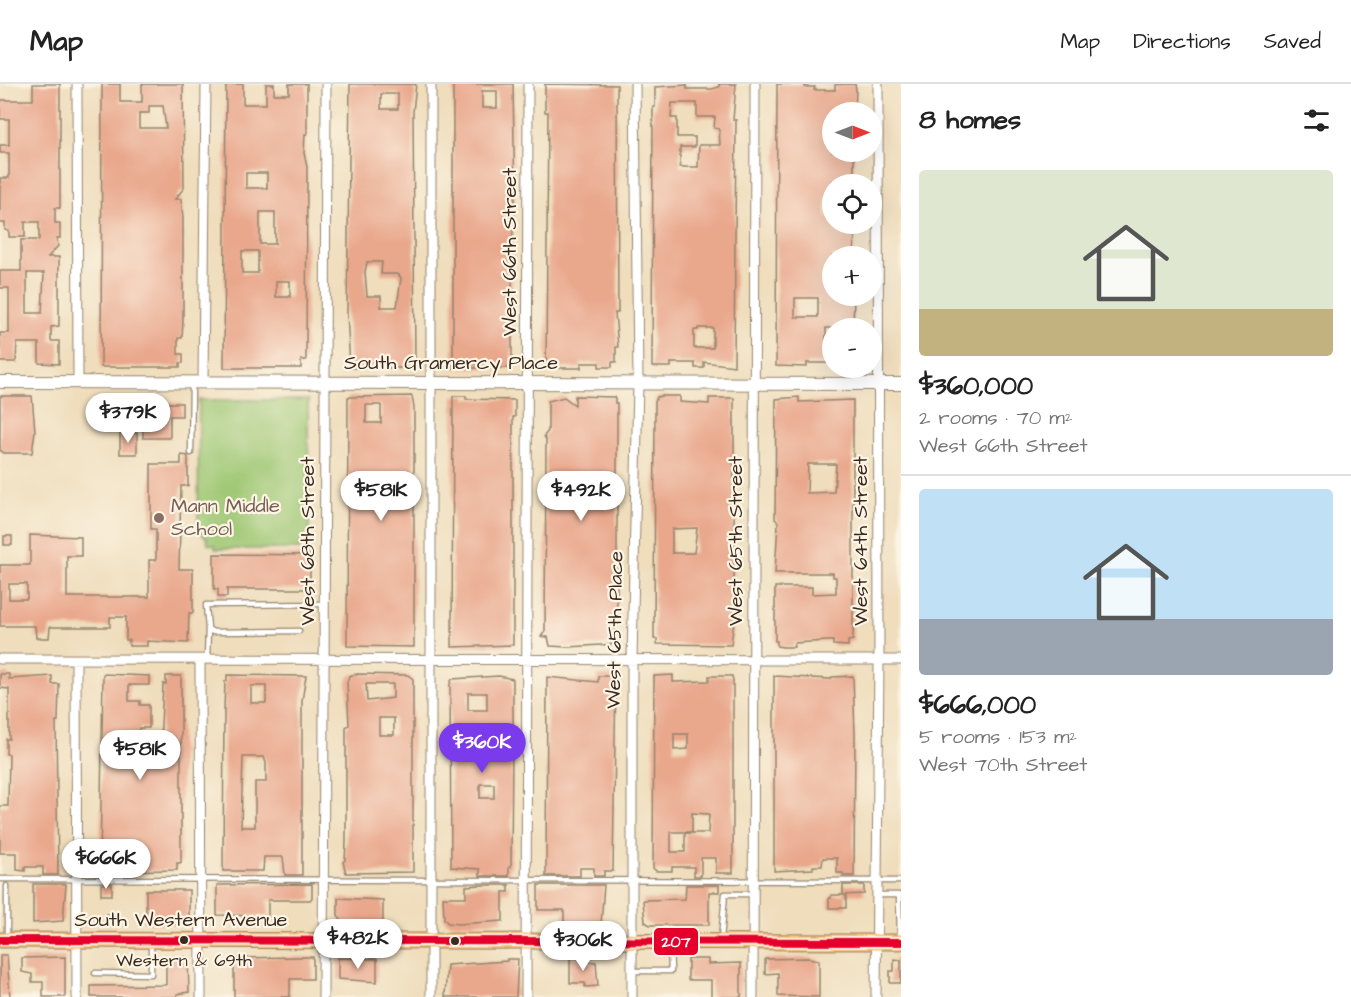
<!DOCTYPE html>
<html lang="en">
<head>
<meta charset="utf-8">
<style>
  body { margin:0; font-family:"Architects Daughter",sans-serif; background:#f2f2f2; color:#222; height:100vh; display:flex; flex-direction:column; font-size:22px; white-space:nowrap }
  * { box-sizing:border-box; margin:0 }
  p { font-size:20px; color:#767676 }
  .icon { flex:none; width:33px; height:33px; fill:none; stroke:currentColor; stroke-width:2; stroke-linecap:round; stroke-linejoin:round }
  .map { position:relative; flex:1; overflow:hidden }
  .sheet { display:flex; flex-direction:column; background:#fff; width:450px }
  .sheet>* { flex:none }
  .needle { width:39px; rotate:90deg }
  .controls { position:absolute; left:822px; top:18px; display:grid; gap:12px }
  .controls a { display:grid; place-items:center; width:60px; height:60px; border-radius:50%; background:#fff; box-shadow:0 6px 24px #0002; font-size:30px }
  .price { position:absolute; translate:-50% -51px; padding:0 14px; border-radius:21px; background:#fff; color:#222; font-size:20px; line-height:39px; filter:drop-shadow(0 2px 3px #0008) }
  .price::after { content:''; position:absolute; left:50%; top:36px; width:18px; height:14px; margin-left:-9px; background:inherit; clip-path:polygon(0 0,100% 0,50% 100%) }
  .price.active { background:#7c3aed; color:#fff }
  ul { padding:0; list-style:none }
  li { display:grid; align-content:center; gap:12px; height:318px; padding:0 18px }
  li+li { border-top:2px solid #e0e0e0 }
  li span { display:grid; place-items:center; height:186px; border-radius:6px; color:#555 }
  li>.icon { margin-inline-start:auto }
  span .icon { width:108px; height:108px; fill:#fffc; stroke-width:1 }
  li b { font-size:26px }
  h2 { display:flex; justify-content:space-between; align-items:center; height:72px; padding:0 18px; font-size:26px }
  header { display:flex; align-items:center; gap:36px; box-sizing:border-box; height:84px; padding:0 30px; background:#fff; border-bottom:2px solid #e0e0e0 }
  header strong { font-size:28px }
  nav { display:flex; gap:33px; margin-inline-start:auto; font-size:21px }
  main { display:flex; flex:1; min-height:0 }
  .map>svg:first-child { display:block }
</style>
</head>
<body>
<header>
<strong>Map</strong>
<nav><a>Map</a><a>Directions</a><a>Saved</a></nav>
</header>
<main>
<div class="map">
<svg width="901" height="913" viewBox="0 0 901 913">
  <rect width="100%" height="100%" fill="#fcf5e5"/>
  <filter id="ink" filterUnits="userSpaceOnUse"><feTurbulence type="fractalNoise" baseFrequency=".0167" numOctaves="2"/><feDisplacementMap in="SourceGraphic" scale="12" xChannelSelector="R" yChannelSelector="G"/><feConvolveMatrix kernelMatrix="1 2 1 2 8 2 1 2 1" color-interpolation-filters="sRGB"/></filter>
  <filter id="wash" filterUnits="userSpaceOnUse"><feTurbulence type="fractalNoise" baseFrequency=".008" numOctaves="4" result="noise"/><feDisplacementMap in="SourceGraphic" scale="24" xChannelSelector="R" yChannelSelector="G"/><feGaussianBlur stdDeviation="1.35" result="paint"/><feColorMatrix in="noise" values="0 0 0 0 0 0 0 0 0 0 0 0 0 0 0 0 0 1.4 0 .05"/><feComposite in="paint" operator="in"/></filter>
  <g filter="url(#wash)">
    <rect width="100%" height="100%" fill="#efddbc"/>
    <!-- green -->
    <path fill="#9ec773" stroke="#6c7848" stroke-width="1.5" d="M199,316H308L309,448L302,453L300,465H215V461L208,460L207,454L198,447Z"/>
    <g id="blocks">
      <!-- building -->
      <path fill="#e9a78c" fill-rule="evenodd" d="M33,0H60V124H55V139H60V154H57L58,162L48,173H59V242L51,243V257H59V280L39,279V259H17L16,278H0V249H9V204H0V187H21V156H39V138H25V153H9V147L5,146V139H0V94H9V69H0V61H9V35H0V16H33ZM27,189H44L42,229H27Z
        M102,0H120V18H142V0H183L184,104L175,115H181L183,134V235L182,254H178V270H183V279H180V283H101ZM149,22H163L166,44H139V29H149Z
        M226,0H243V20H266V0H274V10H289V0H307V50H305L304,69L307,83L306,276H301V284H224ZM246,89H267V104H246ZM260,128H275V160H260ZM242,167H258V189H242ZM276,197H290V213H276Z
        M350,0H416L413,28L415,275L404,284H350L347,229ZM381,10H398V25H381ZM367,178H382L381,190H398L401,194L397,223H381V212H367L365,188Z
        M453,0H513L515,123L512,160V284H453ZM482,7H497V24H482Z
        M545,0L617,1L618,229H615L618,263H616V278H612V283H599V279H581V284H546L548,28H545Z
        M719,0H736L733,36H736L734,282L704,278V284H695V279H671V283H652L653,23H655V3L687,1V5H712L719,3ZM672,19H697V33H715L714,44L719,45L720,61H699L698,83H680V63H695V53H677V34H671ZM698,244H713V264H694V246H698Z
        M777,0H805V3H815L814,6H835V1L838,0H855L856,6L855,28H832V68L854,70V93H851V97H832V114H826V132L832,136V140H855L854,172H832V212H854L853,244H826V259H830V279H807V283L776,282ZM795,214H818V233H795Z
        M0,312H32L35,347L32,369H4L0,366Z
        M412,312L414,324V563L347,562L348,313ZM366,321H381V339H366Z
        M453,312H466V315L515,316V333H513V561L452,563Z
        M575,312L615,313V319H617V527L613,528L617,560L568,563L550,562L548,553H541L545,547L546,356L544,352L548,347V317L564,313L575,321Z
        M662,312H680V318L709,320V314H734V537L731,561L657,560V555H654L655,318L657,313ZM697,444L694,469H672V445Z
        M799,313V318L853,316V556L848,557V562L833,561V557H828L794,559V563H783L777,562V557H775V503H812V510L836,509V493H833V489H775L778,438L775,435L776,315ZM808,380H836L834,408L807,409Z
        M154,319H182V332H170V354H143V341H154Z
        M120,349H137V370H120Z
        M181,371L188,372V402H181L179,485H193V529H189L188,559L147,557V562H129V556H126V533H110V543H50L49,554H36L35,542H0V481H30V451L81,453V472H67V513H149V476H156V445H151V380H181ZM9,500H27V515H9Z
        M4,452H12V461H4Z
        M214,470L310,471V505H227V513H218V505H214Z
        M0,590H9V595L52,592V600H59L58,637H56L58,791H43V783H25V787L17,786V769H0V722H8L9,670H6V655H9V605L0,604Z
        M103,590L149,592V601H129V617H140V621H149V644H139V655H119V672H133V661L160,662L163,600H166V592H181V779H177V786L112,787V791H104V784L100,781Z
        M355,590L408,591L413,595V788L346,789L343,778L345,776L346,758V643L349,641L347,598L349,592ZM366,600H393V614L367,617ZM379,634H394V651H379Z
        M227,591L306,592L302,617V791H285L283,773H264L263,787H223L224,626L225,597H227ZM251,602H266V619H251ZM243,673H264L266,679V698H255V743H241Z
        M673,591V598L709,597V592H732L733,596V789H716V774H701V792H694V783H672V787H656L653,784L654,592ZM674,650H688V665L674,666ZM692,729L709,730L708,749H685V768H671V748H692Z
        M499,592L513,595V655L506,666H512L511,783H509V792H480V785L451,783L450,600L452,595ZM468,609H487V626H468ZM480,700H494V714H480Z
        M598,592H616L613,787H604V792H594V784H580V792H546L547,593L598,598Z
        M774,592L831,595L832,593L853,592L855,650L854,792H843V789H837V774H823L822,782H813V785L774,787Z
        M33,800H66L63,837L33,839Z
        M101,800H112V811H101Z
        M312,800V814L310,816H268V832L217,831V801Z
        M480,801H509V808H503V837L458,840L448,839L444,835L443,813H466V802Z
        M538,801H604L601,841L564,840V826H538Z
        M686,801H719V808H709V841H650L645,838L643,816L685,815Z
        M843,801H864V810L843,811Z
        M146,806H189V834L177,836V840H146Z
        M831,811H846V824H829V814H831Z
        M338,814L383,816V839L342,838L338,831Z
        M106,830H113V840H106Z
        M0,871H7L10,913H0Z
        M65,873V913H43V898H32V890L22,888V874Z
        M166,873H186L188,876L189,908L177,910V913H91V902L166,901Z
        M302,873H313V895H290V913H234V874Z
        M338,874L377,875V898L338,895Z
        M570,874H583V878H596L598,902L585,903V899H570Z
        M809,874L819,876V913L778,912V889L765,890V875Z
        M507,875H518L516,913H445L447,881L507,877Z
        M688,875H708V880L741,879V913H711V896H688Z
        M894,875L901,876V899H890V887H894Z"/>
    </g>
  </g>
  <g filter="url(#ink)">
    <use href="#blocks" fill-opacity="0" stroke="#95846d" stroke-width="1.5"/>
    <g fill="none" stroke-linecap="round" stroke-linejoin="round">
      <!-- service casing -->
      <g stroke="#95846d" stroke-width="7">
        <path id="service" d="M191,369L192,301
          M299,547L213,548L208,545L206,521L323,520
          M207,575L208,545
          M0,795L901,797
          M7,802V854
          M876,811H900
          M899,811L900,857
          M721,855L725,810H753
          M631,887H671L670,860
          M95,889L151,890V859"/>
      </g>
      <!-- minor casing -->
      <g stroke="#95846d" stroke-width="11">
        <path id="minor" d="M77,0L78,298
          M431,0V913
          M203,298L206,0
          M0,575L901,576
          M76,576L77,913
          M200,576L201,913
          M323,913L326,0
          M526,913L528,0
          M632,913V576L638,299L635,0
          M753,913L755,0
          M876,913L879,576L878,0"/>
      </g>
      <!-- tertiary casing -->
      <g stroke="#95846d" stroke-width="14">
        <path id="tertiary" d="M0,298L901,300"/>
      </g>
      <!-- primary casing -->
      <g stroke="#95846d" stroke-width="17">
        <path id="primary" d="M0,856L901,858"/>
      </g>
      <!-- service -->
      <use href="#service" stroke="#fff" stroke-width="4.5"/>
      <!-- minor -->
      <use href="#minor" stroke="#fff" stroke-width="9"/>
      <!-- tertiary -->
      <use href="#tertiary" stroke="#fff" stroke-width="12"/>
      <!-- primary -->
      <use href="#primary" stroke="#fdbc70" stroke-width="15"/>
      <!-- bus-1 casing -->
      <g stroke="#fcf5e5" stroke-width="12">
        <path id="bus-1" d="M0,856L901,858"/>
      </g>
      <!-- bus-1 -->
      <use href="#bus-1" stroke="#e4002b" stroke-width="8"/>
    </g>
  </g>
  <!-- markers -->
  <circle fill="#8d6e63" stroke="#fcf5e5" stroke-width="2" cx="159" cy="434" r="6"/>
  <g fill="#3b2a1e" stroke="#fcf5e5" stroke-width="2">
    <circle cx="184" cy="856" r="5"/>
    <circle cx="455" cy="857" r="5"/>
  </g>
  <g text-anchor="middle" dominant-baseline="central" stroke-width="4.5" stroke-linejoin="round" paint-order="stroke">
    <!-- bus labels -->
    <g font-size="18" fill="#3b2a1e" stroke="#fcf5e5">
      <text x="184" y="876">Western &amp; 69th</text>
    </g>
    <!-- street labels -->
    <g font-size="20" fill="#3b2a1e" stroke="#fcf5e5">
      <text transform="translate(510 168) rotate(-90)">West 66th Street</text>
      <text x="451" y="279">South Gramercy Place</text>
      <text transform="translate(308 457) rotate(-90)">West 68th Street</text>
      <text transform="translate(736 457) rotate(-90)">West 65th Street</text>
      <text transform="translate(861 457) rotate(-90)">West 64th Street</text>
      <text transform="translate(615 546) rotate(-89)">West 65th Place</text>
      <text x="181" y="836">South Western Avenue</text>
    </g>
    <!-- education labels -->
    <g font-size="20" fill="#785e54" stroke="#fcf5e5" text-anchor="start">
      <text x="171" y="422">Mann Middle<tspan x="171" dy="23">School</tspan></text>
    </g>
  </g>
  <rect stroke="#fcf5e5" stroke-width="2" x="653" y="843" width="46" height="29" rx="6" fill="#e4002b"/>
  <g font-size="16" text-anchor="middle" font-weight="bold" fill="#fff">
    <text x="676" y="863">207</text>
  </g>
</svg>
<div class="controls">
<a><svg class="needle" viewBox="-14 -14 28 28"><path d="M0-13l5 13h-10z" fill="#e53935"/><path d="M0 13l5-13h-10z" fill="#767676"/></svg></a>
<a><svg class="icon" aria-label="locate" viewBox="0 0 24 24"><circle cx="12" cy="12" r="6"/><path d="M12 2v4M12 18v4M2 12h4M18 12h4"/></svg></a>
<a>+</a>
<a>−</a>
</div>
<b class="price" style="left:128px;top:360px">$379K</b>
<b class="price" style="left:381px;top:438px">$581K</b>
<b class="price" style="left:581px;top:438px">$492K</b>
<b class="price active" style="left:482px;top:690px">$360K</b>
<b class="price" style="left:140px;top:697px">$581K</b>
<b class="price" style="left:106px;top:806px">$666K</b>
<b class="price" style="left:358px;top:886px">$482K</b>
<b class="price" style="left:583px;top:888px">$306K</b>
</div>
<section class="sheet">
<h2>8 homes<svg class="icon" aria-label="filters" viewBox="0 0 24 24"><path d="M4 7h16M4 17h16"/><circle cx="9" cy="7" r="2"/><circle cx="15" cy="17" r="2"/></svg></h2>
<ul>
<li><span style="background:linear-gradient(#dfe7d0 75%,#c2b280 0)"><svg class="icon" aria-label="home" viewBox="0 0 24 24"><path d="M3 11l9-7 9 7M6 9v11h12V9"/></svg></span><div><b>$360,000</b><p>2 rooms · 70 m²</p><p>West 66th Street</p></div></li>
<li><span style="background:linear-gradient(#bfe0f5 70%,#9aa5b1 0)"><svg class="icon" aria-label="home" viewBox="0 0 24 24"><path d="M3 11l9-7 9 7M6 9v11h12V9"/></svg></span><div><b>$666,000</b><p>5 rooms · 153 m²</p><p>West 70th Street</p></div></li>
</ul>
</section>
</main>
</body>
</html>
